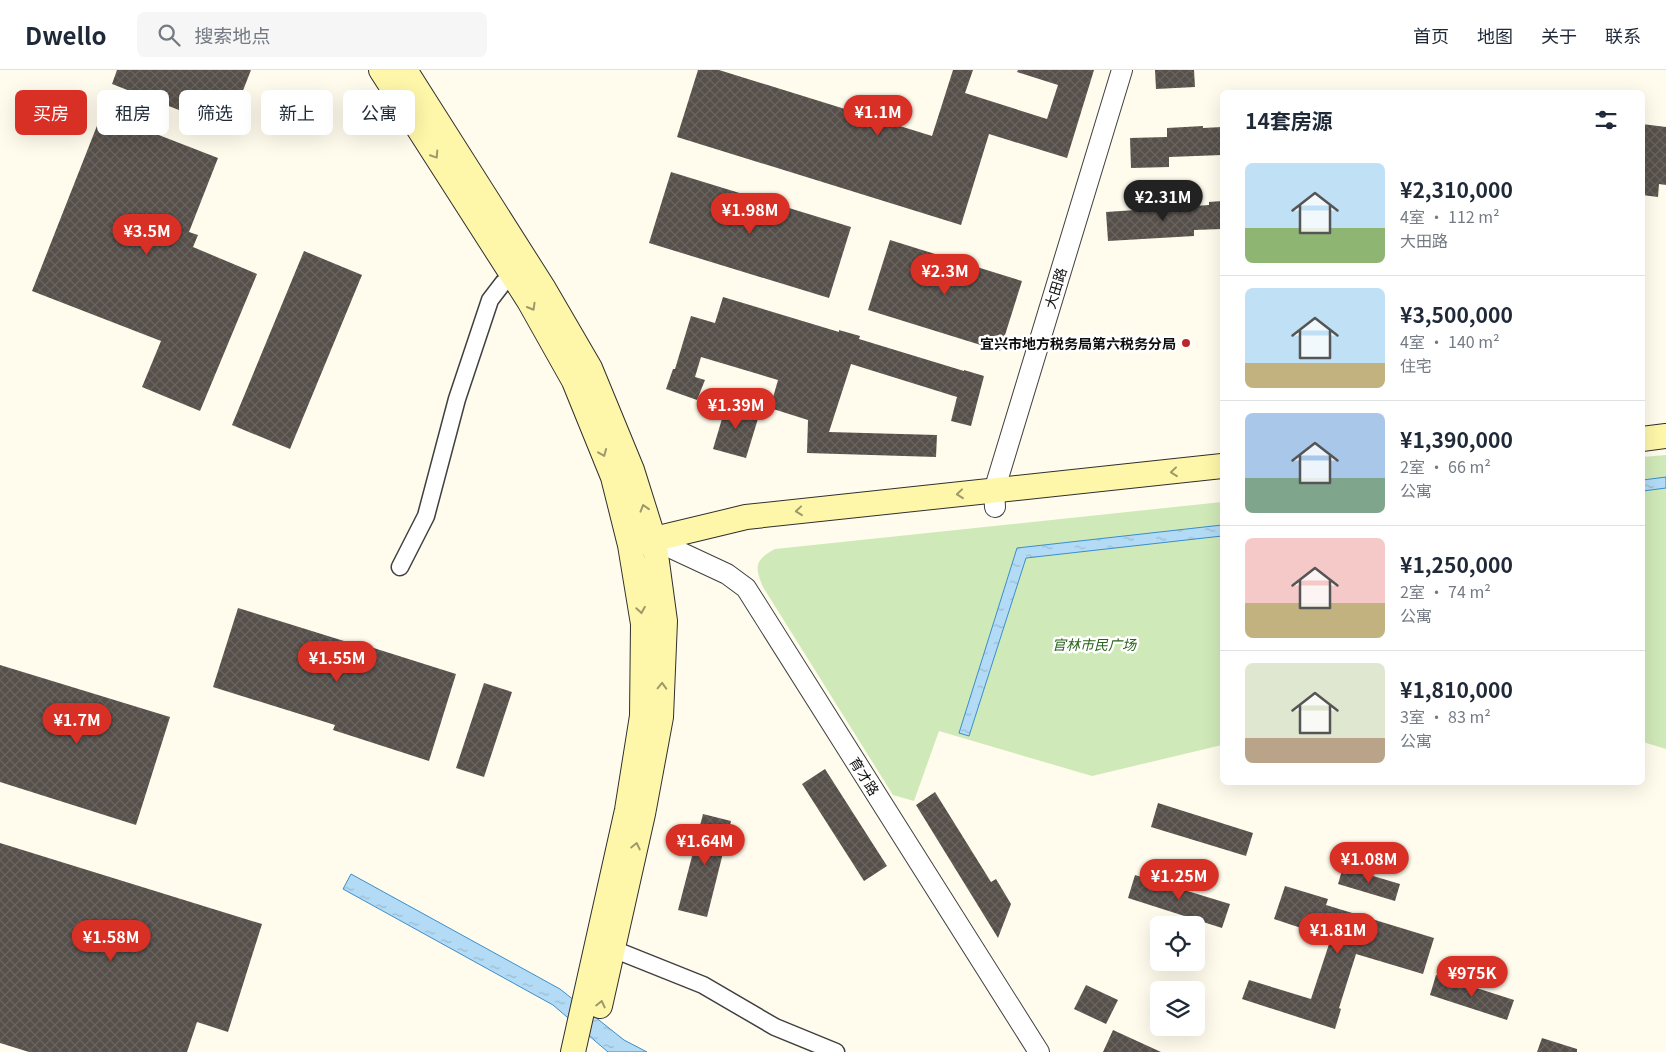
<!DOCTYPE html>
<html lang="zh">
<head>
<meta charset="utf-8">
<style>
  body { margin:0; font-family:Georgia,"Noto Sans SC",serif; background:#f6f6f7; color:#1f2937; height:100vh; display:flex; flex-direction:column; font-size:19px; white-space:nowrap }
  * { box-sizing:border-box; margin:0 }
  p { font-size:16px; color:#747a83 }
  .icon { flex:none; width:28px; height:28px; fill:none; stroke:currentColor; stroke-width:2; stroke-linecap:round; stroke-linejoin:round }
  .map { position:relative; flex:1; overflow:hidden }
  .sheet { position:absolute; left:1220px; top:20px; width:425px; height:695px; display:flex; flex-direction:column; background:#fff; border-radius:8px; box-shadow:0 5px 20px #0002 }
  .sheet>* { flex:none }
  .guide { position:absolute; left:15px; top:20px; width:475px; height:45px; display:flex; gap:10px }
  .tools { position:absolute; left:1150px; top:846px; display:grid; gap:10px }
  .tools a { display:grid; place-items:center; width:55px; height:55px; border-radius:8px; background:#fff; box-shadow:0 5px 20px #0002; font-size:25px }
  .price { position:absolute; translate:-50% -42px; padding:0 11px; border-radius:18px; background:#d93025; color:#fff; font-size:16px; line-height:32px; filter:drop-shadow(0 1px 2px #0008) }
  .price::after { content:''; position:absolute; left:50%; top:30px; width:15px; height:11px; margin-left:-8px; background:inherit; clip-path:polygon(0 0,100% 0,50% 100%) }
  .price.active { background:#222; color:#fff }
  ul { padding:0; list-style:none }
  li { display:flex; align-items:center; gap:15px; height:125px; padding:0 25px }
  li+li { border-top:1px solid #e0e1e3 }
  li span { display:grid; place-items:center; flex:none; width:140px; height:100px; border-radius:8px; color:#555 }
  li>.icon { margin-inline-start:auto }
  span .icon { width:60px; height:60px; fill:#fffc; stroke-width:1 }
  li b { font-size:21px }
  h2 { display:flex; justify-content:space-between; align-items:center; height:60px; padding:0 25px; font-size:21px }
  .tag { padding:0 18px; border-radius:8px; background:#fff; box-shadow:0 5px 20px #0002; font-size:18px; line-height:45px }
  .tag.active { background:#d93025; color:#fff }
  header { display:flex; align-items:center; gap:30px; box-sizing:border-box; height:70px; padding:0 25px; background:#fff; border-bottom:1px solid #e0e1e3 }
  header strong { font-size:24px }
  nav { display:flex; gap:28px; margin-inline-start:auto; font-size:18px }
  .search { width:350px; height:45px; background:#f6f6f7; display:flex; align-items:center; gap:12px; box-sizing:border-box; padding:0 18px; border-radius:8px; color:#747a83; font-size:19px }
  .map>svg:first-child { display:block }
</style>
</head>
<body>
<header>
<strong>Dwello</strong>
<div class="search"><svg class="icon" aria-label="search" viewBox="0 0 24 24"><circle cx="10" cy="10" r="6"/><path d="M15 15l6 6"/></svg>搜索地点</div>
<nav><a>首页</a><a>地图</a><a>关于</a><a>联系</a></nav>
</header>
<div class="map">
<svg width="1666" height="982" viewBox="0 0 1666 982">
  <defs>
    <pattern id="water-ripples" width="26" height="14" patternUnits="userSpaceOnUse" patternTransform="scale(1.25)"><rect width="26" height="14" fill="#b3dbf5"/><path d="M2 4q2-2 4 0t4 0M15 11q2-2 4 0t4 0" fill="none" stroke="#99bbd1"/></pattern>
    <pattern id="building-cross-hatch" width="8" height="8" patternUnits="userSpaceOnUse" patternTransform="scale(1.25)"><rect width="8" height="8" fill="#564f4a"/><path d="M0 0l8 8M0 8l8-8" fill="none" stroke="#696460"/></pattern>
  </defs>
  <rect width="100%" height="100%" fill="#fffced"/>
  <!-- park -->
  <path fill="#d0e9b8" d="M1666,385V679L1643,672L1642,387Z
    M1222,432V675L1092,706L939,661L914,731L893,725L763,517C754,496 755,490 775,479Z"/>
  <!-- water -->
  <path fill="url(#water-ripples)" stroke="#3a8ecc" d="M1666,407V418L1643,421V410Z
    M1222,455V466L1026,488L969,666L959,663L1017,478Z
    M351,804L560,919L624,970L647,982H608L553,935L343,819Z"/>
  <!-- building -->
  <path fill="url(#building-cross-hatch)" d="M117,0H251L228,59L112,14Z
    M698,0H719L932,66L953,0H973L965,23L1047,49L1058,15L1017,2L1018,0H1094L1067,88L989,64L961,155L677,67Z
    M1155,0H1194L1195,17L1156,19Z
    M102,43L218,88L189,162L198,165L193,177L257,204L200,341L142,317L161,271L32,221Z
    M1642,54L1666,57V115L1659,114L1658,127L1642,125Z
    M1203,56V58L1222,57V85L1169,87V97L1131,98L1130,68L1167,67V58Z
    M671,102L851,157L829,228L649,173Z
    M1222,131V159L1194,160V166L1108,171L1106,142L1209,135V132Z
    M890,170L1022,211L1000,281L868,240Z
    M304,181L362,205L290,379L232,355Z
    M723,227L839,262V260L860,266L859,269L964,301V300L984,306L971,356L951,351L957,327L851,294L829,362L937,365L936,387L807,383L808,350L770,338L778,310L701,287L695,307L705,310L697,330L666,319L673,299H675L691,246L715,253Z
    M727,332L760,342L746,388L713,379Z
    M238,538L360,576L361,574L456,604L429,691L333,660L335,655L213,617Z
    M0,595L170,647L136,755L0,712Z
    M484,613L512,622L484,707L456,698Z
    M825,699L887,796L864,811L802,714Z
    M935,722L991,812L996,809L1011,834L998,868L916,735Z
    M1158,733L1253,763L1246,786L1151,757Z
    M703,744L731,751L707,847L678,840Z
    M0,773L262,854L228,962L197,952L187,982H29L0,973Z
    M1343,797L1400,814L1395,831L1338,814Z
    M1135,805L1230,834L1222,858L1128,828Z
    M1285,816L1328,829L1326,835L1434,868L1423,904L1356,884L1339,938L1341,939L1335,959L1242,929L1249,910L1311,929L1331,868L1274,849Z
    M1436,905L1514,930L1507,950L1430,925Z
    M1086,915L1118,930L1106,954L1074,939Z
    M1113,960L1161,982H1103Z
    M1542,968L1577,979V982H1537Z"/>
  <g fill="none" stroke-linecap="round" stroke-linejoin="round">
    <!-- minor casing -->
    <g stroke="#404040" stroke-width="19">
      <path id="minor" d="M400,497L426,446L457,329L490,230L503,213L513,207
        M613,879L703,915L775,957L836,982"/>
    </g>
    <!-- tertiary casing -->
    <g stroke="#404040" stroke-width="22">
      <path id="tertiary" d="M995,437L994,421L1122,0
        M654,470L727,504L746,518L1039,982"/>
    </g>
    <!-- secondary casing -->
    <g stroke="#2f2f2f" stroke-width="26">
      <path id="secondary" d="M381,0L529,231L574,311L613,407L630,475L643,554L642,646L627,740L573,982
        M405,0L544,219L590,298L632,400L654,470L665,551L661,647L643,744L600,936
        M1642,369L1666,366
        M638,473L746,447L1222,396"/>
    </g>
    <!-- minor -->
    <use href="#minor" stroke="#fff" stroke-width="16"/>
    <!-- tertiary -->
    <use href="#tertiary" stroke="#fff" stroke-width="20"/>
    <!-- secondary -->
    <use href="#secondary" stroke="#fef7a9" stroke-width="24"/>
  </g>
  <!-- one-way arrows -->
  <defs><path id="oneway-chevron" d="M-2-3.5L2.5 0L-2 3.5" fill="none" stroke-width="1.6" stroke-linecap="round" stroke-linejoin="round" transform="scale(1.25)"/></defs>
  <g stroke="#9e996b">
    <use href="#oneway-chevron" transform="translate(435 85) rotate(57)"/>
    <use href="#oneway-chevron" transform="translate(532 237) rotate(60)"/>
    <use href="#oneway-chevron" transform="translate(603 383) rotate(68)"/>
    <use href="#oneway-chevron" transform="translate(1174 402) rotate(174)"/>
    <use href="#oneway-chevron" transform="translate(960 424) rotate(174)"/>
    <use href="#oneway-chevron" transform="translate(644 438) rotate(-107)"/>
    <use href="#oneway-chevron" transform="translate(799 441) rotate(174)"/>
    <use href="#oneway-chevron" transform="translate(641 540) rotate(81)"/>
    <use href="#oneway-chevron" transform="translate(662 616) rotate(-88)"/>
    <use href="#oneway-chevron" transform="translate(636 776) rotate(-77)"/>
    <use href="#oneway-chevron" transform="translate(601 934) rotate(-77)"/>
  </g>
  <!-- markers -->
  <circle fill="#bc262a" stroke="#fff" stroke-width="2" cx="1186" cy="273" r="5"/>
  <g text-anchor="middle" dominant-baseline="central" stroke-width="5" stroke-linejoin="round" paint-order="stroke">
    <!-- street labels -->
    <g font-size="14" fill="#0d0d0d" stroke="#fff">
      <text transform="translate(1055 218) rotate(-73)">大田路</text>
      <text transform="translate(865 706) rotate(58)">育才路</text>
    </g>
    <!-- poi labels -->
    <g font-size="14" font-weight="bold" fill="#0d0d0d" stroke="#fff" text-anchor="end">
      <text x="1176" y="273">宜兴市地方税务局第六税务分局</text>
    </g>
    <!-- park labels -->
    <g font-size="14" font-style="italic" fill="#2b641e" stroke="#fff">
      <text x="1094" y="574">官林市民广场</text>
    </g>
  </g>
</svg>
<div class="tools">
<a><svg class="icon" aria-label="locate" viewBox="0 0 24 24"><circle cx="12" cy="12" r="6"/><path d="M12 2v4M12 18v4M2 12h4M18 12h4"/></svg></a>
<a><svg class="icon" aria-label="layers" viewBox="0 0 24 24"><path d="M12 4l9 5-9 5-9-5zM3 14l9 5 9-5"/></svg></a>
</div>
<b class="price" style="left:878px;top:67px">¥1.1M</b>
<b class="price active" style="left:1163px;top:152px">¥2.31M</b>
<b class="price" style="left:750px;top:165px">¥1.98M</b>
<b class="price" style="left:147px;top:186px">¥3.5M</b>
<b class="price" style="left:945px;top:226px">¥2.3M</b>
<b class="price" style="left:736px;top:360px">¥1.39M</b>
<b class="price" style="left:337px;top:613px">¥1.55M</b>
<b class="price" style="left:77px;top:675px">¥1.7M</b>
<b class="price" style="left:705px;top:796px">¥1.64M</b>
<b class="price" style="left:1369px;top:814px">¥1.08M</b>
<b class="price" style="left:1179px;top:831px">¥1.25M</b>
<b class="price" style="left:1338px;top:885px">¥1.81M</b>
<b class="price" style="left:111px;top:892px">¥1.58M</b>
<b class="price" style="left:1472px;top:928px">¥975K</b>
<div class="guide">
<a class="tag active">买房</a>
<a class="tag">租房</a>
<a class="tag">筛选</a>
<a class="tag">新上</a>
<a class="tag">公寓</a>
</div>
<section class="sheet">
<h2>14套房源<svg class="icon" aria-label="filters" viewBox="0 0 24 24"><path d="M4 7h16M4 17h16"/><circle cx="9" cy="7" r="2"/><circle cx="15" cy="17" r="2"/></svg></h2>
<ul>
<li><span style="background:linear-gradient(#bfe0f5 65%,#8fb573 0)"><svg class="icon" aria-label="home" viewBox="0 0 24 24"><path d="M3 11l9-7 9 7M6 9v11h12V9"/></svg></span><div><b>¥2,310,000</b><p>4室 · 112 m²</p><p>大田路</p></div></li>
<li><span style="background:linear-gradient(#bfe0f5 75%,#c2b280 0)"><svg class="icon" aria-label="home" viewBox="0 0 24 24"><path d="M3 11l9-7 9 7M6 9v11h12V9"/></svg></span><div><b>¥3,500,000</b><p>4室 · 140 m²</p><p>住宅</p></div></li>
<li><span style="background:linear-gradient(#a9c7e8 65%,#7fa58c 0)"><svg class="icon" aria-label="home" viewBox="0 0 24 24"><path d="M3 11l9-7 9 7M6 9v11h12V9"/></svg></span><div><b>¥1,390,000</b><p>2室 · 66 m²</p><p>公寓</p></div></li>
<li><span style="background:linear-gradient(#f6c9c9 65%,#c2b280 0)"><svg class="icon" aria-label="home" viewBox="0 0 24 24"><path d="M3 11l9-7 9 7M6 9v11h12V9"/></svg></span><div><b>¥1,250,000</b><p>2室 · 74 m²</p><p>公寓</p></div></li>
<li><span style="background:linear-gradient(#dfe7d0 75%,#b9a48a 0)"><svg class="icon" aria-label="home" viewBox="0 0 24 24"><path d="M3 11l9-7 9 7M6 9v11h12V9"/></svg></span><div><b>¥1,810,000</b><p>3室 · 83 m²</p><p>公寓</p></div></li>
</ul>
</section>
</div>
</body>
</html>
